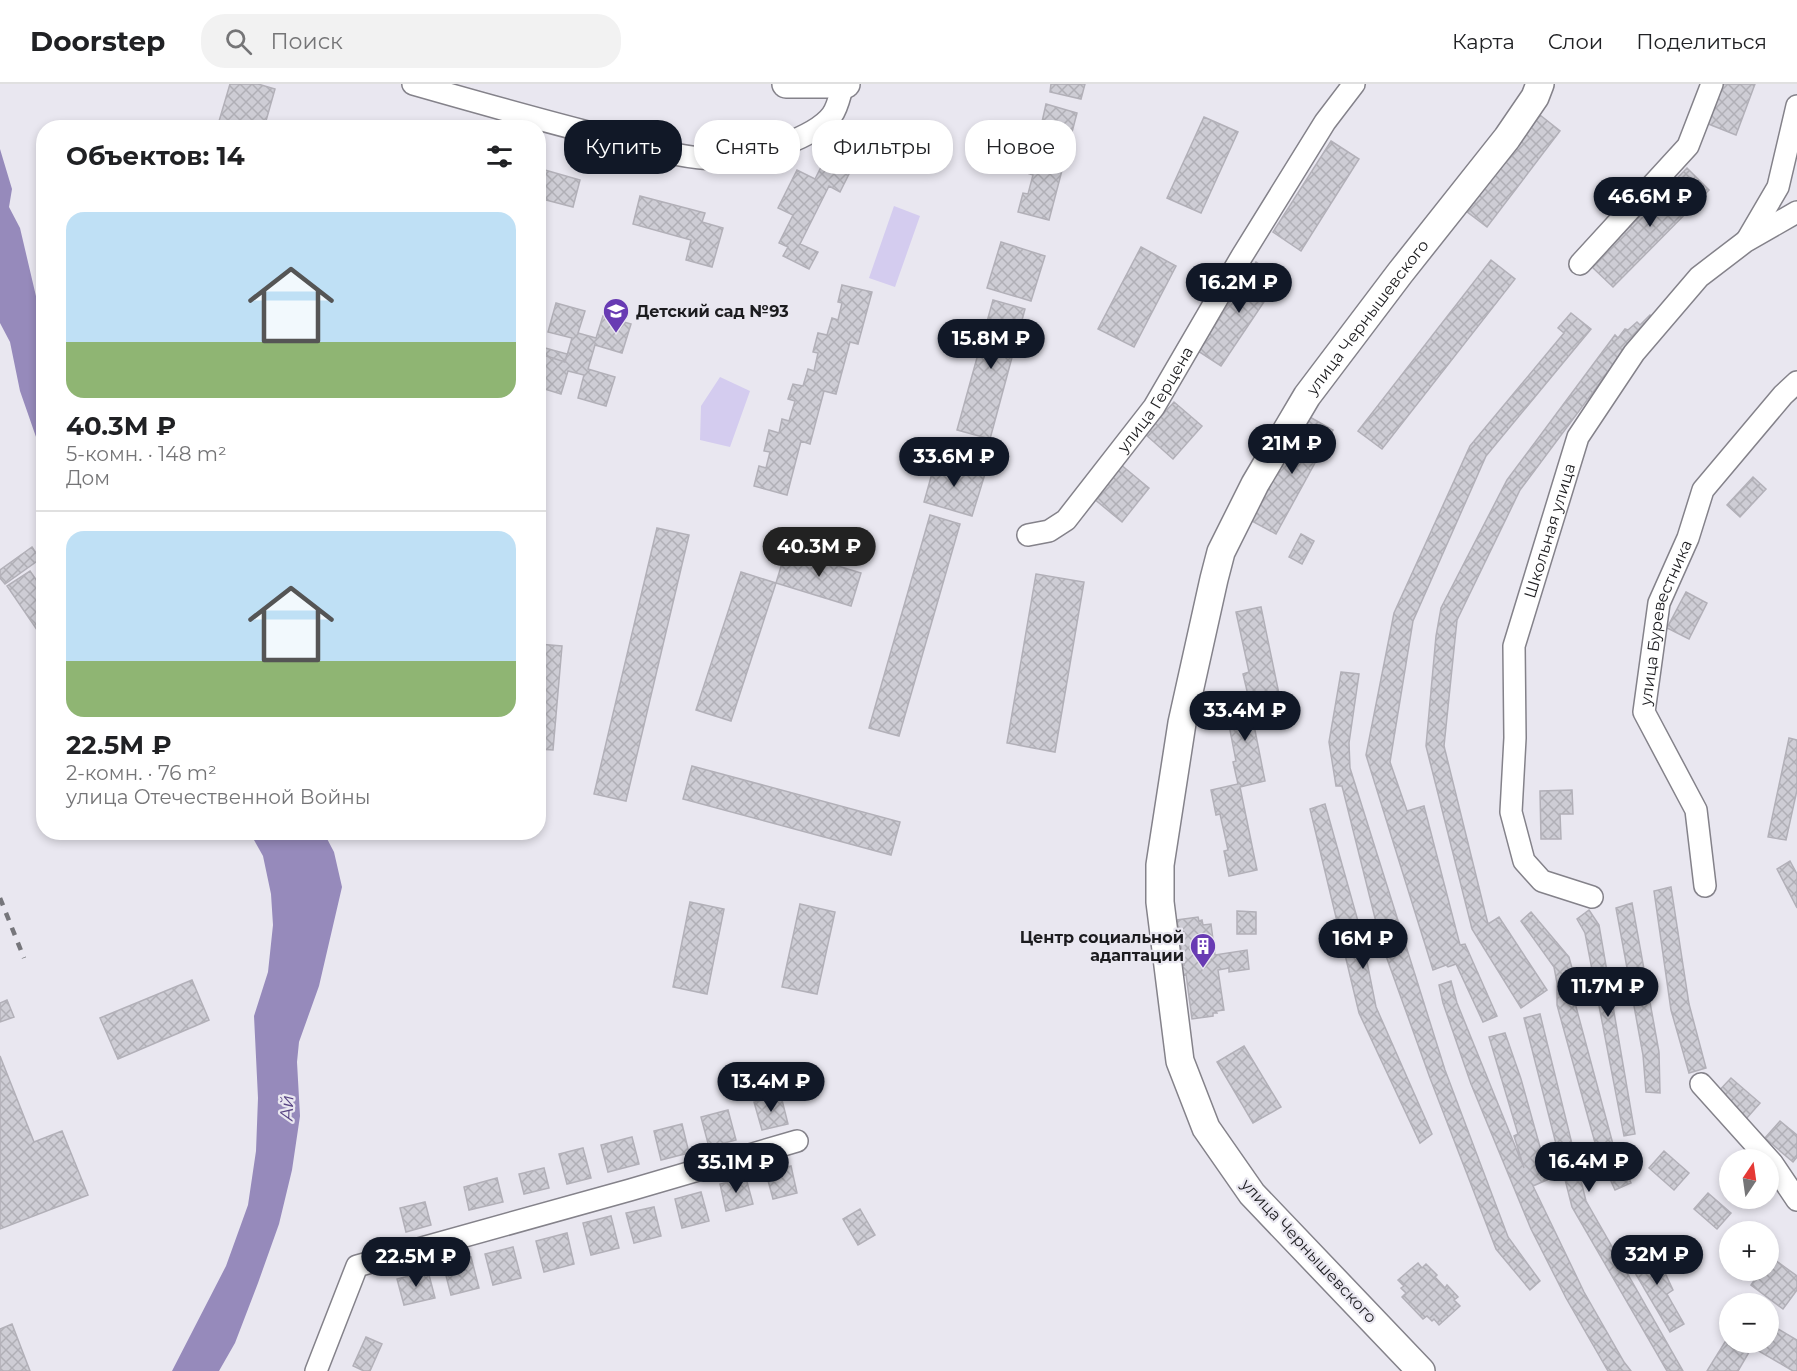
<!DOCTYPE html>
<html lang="ru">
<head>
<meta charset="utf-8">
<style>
  body { margin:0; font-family:Montserrat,sans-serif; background:#f2f2f2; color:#202124; height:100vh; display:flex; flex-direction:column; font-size:22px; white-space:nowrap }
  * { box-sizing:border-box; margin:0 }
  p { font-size:20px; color:#757577 }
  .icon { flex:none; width:33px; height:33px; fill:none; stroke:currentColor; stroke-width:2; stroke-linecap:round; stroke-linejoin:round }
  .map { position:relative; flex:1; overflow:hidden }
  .drawer { position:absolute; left:36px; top:36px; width:510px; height:720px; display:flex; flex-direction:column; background:#fff; border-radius:24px; box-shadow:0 3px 9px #0003 }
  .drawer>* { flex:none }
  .guide { position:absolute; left:564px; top:36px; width:570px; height:54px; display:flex; gap:12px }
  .needle { width:39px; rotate:13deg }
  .controls { position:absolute; left:1719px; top:1065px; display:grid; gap:12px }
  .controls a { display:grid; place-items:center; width:60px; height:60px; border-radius:50%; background:#fff; box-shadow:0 3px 9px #0003; font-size:30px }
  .price { position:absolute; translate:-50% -51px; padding:0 14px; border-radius:21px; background:#111827; color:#fff; font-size:20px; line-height:39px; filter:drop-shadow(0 2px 3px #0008) }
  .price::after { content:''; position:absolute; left:50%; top:36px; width:18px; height:14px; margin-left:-9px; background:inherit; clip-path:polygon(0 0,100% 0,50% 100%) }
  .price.active { background:#222; color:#fff }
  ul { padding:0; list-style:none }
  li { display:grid; align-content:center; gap:12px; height:318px; padding:0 30px }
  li+li { border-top:2px solid #e0e0e0 }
  li span { display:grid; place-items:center; height:186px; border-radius:18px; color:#555 }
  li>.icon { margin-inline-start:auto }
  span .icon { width:108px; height:108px; fill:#fffc; stroke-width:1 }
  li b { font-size:26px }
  h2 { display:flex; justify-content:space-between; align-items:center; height:72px; padding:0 30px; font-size:26px }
  .chip { padding:0 21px; border-radius:24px; background:#fff; box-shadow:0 3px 9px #0003; font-size:21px; line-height:54px }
  .chip.active { background:#111827; color:#fff }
  header { display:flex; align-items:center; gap:36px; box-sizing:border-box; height:84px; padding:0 30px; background:#fff; border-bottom:2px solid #e0e0e0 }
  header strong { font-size:28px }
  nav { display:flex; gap:33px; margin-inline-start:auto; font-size:21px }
  .search { width:420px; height:54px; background:#f2f2f2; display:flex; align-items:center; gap:15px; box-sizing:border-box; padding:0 21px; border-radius:24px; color:#757577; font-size:22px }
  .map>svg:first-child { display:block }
</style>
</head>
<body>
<header>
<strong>Doorstep</strong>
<div class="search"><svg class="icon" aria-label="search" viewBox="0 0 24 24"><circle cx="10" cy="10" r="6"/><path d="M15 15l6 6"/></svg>Поиск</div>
<nav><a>Карта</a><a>Слои</a><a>Поделиться</a></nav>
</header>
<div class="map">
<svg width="1797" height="1287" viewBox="0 0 1797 1287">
  <defs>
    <pattern id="building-cross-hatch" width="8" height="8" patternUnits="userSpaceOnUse" patternTransform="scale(1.5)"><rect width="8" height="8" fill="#cecdd5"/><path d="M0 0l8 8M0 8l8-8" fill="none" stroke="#b0afb6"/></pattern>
  </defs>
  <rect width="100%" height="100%" fill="#e9e7f0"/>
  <!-- green -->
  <path fill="#d4ccef" d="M894,122L920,132L895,203L869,194Z
    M720,293L750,307L730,363L700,356L701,322Z"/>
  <!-- water -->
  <path fill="#968abb" d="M0,65L12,105L9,123L20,144L43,242V373L20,307L10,258L0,239Z
    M250,749H324L334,768L342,803L319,902L299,958L297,978L300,1032L292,1086L279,1140L258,1199L235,1259L219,1287H172L226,1182L248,1121L256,1067L258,1014L254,932L268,888L273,841L271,810L263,772Z"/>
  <!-- building -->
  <path fill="url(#building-cross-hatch)" stroke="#b2b0b8" stroke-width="1.5" d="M230,0H258L275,5L264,44H217Z
    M1051,0H1085L1081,15L1050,8Z
    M1721,0H1755L1736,51L1706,39Z
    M1046,20L1077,29L1049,136L1018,128L1023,109L1028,110L1033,91L1027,89L1036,55L1042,57L1047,39L1042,38Z
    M1540,31L1560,47L1487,143L1466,127Z
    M1204,33L1238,48L1201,129L1167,114Z
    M1331,57L1359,75L1301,167L1273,148Z
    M827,71L852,84L840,108L829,102L800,160L818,168L809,185L783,172L788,163L779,159L793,131L778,124L797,86L815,95Z
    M538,84L580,96L573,123L538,114Z
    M1687,84L1709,106L1613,203L1591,182Z
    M640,112L705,129L702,138L723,144L712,183L686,176L691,156L633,140Z
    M1001,158L1045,172L1031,217L987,204Z
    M1141,163L1176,182L1134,263L1098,245Z
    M1491,176L1515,195L1382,365L1358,347Z
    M1256,178L1280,194L1221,282L1198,267Z
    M842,201L872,208L858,260L850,258L836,310L824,307L810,360L801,357L787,411L754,402L759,382L766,384L770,368L764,367L769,346L779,349L782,335L789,337L795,317L788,315L793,300L803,302L808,285L814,287L818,269L813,268L818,249L827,251L832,234L838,236L842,219L838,218Z
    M993,216L1025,225L990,355L957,346Z
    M556,219L585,227L578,249L596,254L603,232L631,240L622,269L595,261L588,285L615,293L606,322L578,314L584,291L568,287L561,310L538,303L540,270L565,278L572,254L548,248Z
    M1571,229L1591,245L1486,372L1413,537L1390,678L1407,727L1424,722L1460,861L1465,860L1497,932L1483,938L1456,880L1448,883L1446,881L1433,886L1366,671L1394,529L1470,362L1564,249L1558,244Z
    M1650,231L1657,238L1629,260L1520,406L1457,536L1444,662L1488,840L1499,833L1547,906L1521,924L1472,845L1426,662L1436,552L1441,524L1507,396L1615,251L1618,254L1625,245L1628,246L1637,238L1640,241Z
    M538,262L567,270L565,278L540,270L538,273Z
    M1174,318L1202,342L1173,375L1145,350Z
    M1308,332L1333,346L1276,450L1250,436Z
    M936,375L985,390L972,432L924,418Z
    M1120,380L1149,404L1122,438L1093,414Z
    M1753,393L1766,405L1740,433L1727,421Z
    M930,431L960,440L899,652L869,644Z
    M657,444L689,451L626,717L594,710Z
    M1301,450L1314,457L1302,480L1289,473Z
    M32,463L40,475L5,500L0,494V486Z
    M786,466L861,489L851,522L776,499Z
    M30,487L44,507V556L7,502Z
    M741,488L776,499L731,637L696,626Z
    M1036,490L1084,498L1055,668L1007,659Z
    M1686,508L1707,519L1689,555L1667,544Z
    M1261,523L1279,610L1249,616L1265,697L1240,703L1257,786L1229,792L1224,767L1228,766L1220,730L1216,731L1211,706L1238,700L1233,678L1236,677L1229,641L1225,642L1219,617L1248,611L1243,590L1249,588L1236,528Z
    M538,560L562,562L553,666L538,665Z
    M1341,588L1359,590L1349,659L1350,684L1445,986L1508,1153L1540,1197L1530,1206L1496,1165L1430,994L1381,858L1342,702H1336L1329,658Z
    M1789,654L1797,656V706L1786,756L1768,753Z
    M692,682L900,738L891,771L683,715Z
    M1572,706L1573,730H1560L1561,755H1541L1540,707Z
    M1325,720L1361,848L1376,923L1432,1050L1420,1059L1359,929L1310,725Z
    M1790,777L1797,790V824L1777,785Z
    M1671,803L1689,920L1706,984L1689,989L1671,926L1654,807Z
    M690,818L724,825L707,910L673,903Z
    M1632,819L1659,968L1660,1009L1646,1008L1643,971L1616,824Z
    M800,820L835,828L817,910L782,903Z
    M1589,826L1599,841L1635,1050L1624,1052L1585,849L1577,835Z
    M1237,827L1256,828V850H1237Z
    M1531,828L1569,873L1575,895V919L1614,1064L1631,1099L1615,1106L1597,1066L1557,921V899L1554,883L1521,837Z
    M1198,833L1199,837L1202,836L1203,841L1211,840L1215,871L1247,866L1249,885L1229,888V884L1218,886L1224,926L1216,927L1217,929H1213V932L1192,935L1186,890L1183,891L1181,881H1184L1177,836Z
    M192,896L209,936L118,975L100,934Z
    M1451,897L1457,919L1524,1084L1514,1052L1518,1050L1489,953L1505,949L1521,995L1549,1095L1533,1102L1584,1208L1624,1278L1631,1287H1608L1566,1214L1531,1145L1471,1000L1443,919L1439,901Z
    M7,916L14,933L0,938V919Z
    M1540,930L1586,1117L1683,1287H1667L1572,1123L1524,934Z
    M1244,962L1281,1023L1253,1039L1217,978Z
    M0,972L34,1058L62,1047L88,1111L0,1145Z
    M1731,994L1760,1019L1746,1035L1717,1009Z
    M781,1012L788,1040L762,1046L754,1018Z
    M728,1026L736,1056L709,1063L701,1033Z
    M1780,1037L1797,1051V1073L1793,1078L1765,1054Z
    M682,1040L689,1069L661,1076L654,1047Z
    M632,1053L639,1080L608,1088L601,1061Z
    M583,1064L591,1094L567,1100L559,1070Z
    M1664,1067L1689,1089L1674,1106L1649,1084Z
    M791,1082L797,1109L773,1115L766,1089Z
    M544,1084L549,1104L524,1110L519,1090Z
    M497,1094L503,1118L469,1126L464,1103Z
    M746,1094L753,1120L726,1127L720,1100Z
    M701,1108L709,1137L682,1144L675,1115Z
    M1708,1109L1731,1129L1717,1145L1694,1125Z
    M425,1118L431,1141L406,1148L400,1124Z
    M654,1123L661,1152L634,1159L626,1129Z
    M860,1125L875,1151L858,1161L843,1135Z
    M611,1132L619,1164L591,1171L583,1139Z
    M567,1149L574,1180L544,1188L536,1157Z
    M513,1163L521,1194L493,1201L485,1170Z
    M1653,1163L1673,1206L1667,1210L1684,1240L1670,1248L1628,1177Z
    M471,1173L479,1204L451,1211L443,1180Z
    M1771,1173L1797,1192V1206L1783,1225L1751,1201L1761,1186H1768V1177Z
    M1418,1179L1422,1184L1426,1180L1437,1191L1435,1193L1445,1204L1447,1201L1458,1213L1454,1216L1460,1222L1439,1241L1434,1235L1432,1237L1427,1232L1423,1235L1402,1213L1406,1209L1401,1204L1404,1202L1398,1196Z
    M428,1187L435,1214L404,1221L397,1195Z
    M1768,1239L1797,1256V1287H1793L1752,1263L1738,1287H1707L1730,1250V1258H1768Z
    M12,1240L30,1287H0V1245Z
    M366,1253L382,1260L370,1287H364L353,1282Z"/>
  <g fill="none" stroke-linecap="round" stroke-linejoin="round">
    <!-- minor casing -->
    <g stroke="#84828a" stroke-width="24">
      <g id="minor">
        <path d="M413,0C476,18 540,36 603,52C642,62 684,76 724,75C751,75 816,53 832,31C838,23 840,10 843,1"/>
        <path d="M1747,156L1778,103L1797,22"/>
        <path d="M1580,180L1688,62L1712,0"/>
        <path id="s1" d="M1028,451L1049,447L1066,436L1154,323L1242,172L1325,38L1354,0"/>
        <path id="s2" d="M1705,802L1696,726L1644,628L1659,519L1688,454L1703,406L1783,311L1797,298"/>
        <path id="s3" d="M1592,813L1542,797L1524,777L1511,728L1515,654L1514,562L1578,353L1634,269L1699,193L1746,157L1797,128"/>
        <path d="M1701,1000L1772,1079L1797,1116"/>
        <path d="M316,1287L357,1182L630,1106L797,1057"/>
      </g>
    </g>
    <!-- major casing -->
    <g stroke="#84828a" stroke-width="30">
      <g id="major">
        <path d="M786,0H846"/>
        <path id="s4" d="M1421,1287L1252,1110L1206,1044L1180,977L1160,818V781L1182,639L1214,495L1221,468L1255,400L1307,312L1400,189L1507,54L1535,13L1540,0"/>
      </g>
    </g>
    <!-- minor -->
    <use href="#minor" stroke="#fff" stroke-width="21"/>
    <!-- major -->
    <use href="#major" stroke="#fff" stroke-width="27"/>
    <!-- rail -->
    <path stroke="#76767b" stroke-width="4.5" stroke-dasharray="8 8" stroke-linecap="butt" d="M0,814L24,874"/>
  </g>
  <!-- icons -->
  <defs>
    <g id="school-pin" transform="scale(1.35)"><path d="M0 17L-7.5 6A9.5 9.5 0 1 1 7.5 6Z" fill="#683bb3" stroke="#e9e7f0"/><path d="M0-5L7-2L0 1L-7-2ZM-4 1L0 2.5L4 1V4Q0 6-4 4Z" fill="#fff"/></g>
    <g id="building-pin" transform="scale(1.35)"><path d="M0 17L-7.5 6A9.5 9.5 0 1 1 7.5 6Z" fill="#683bb3" stroke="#e9e7f0"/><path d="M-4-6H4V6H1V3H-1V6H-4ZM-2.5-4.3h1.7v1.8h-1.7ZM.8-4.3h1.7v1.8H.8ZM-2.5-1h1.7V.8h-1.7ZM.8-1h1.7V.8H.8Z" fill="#fff"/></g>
  </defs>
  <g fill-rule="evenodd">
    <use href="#school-pin" x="616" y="227"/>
    <use href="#building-pin" x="1203" y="862"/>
  </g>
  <g text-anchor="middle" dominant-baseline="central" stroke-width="4.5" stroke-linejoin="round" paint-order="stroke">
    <!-- poi labels -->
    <g font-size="16" font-weight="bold" fill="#1c1c1f" stroke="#e9e7f0" text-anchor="start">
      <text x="636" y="227">Детский сад №93</text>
      <text x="1184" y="853" text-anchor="end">Центр социальной<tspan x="1184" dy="18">адаптации</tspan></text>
    </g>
    <!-- street labels -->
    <g font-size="16" fill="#1c1c1f" stroke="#e9e7f0">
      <text stroke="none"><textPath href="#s4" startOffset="1191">улица Чернышевского</textPath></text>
      <text stroke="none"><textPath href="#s1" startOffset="192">улица Герцена</textPath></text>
      <text stroke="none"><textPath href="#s3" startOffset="417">Школьная улица</textPath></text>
      <text stroke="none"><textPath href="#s2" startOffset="280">улица Буревестника</textPath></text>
      <text transform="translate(1309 1167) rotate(47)">улица Чернышевского</text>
    </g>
    <!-- water labels -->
    <g font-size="18" font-style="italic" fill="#584484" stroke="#e9e7f0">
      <text transform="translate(287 1024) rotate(-88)">Ай</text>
    </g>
  </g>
</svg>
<div class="controls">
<a><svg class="needle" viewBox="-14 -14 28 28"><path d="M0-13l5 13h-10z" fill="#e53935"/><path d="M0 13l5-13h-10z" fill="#757577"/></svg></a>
<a>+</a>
<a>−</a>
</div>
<b class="price" style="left:1650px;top:144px">46.6M ₽</b>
<b class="price" style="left:1239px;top:230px">16.2M ₽</b>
<b class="price" style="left:991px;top:286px">15.8M ₽</b>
<b class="price" style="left:1292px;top:391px">21M ₽</b>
<b class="price" style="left:954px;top:404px">33.6M ₽</b>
<b class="price active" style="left:819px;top:494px">40.3M ₽</b>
<b class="price" style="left:1245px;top:658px">33.4M ₽</b>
<b class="price" style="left:1363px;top:886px">16M ₽</b>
<b class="price" style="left:1608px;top:934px">11.7M ₽</b>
<b class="price" style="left:771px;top:1029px">13.4M ₽</b>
<b class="price" style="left:1589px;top:1109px">16.4M ₽</b>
<b class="price" style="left:736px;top:1110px">35.1M ₽</b>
<b class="price" style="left:1657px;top:1202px">32M ₽</b>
<b class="price" style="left:416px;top:1204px">22.5M ₽</b>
<div class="guide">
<a class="chip active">Купить</a>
<a class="chip">Снять</a>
<a class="chip">Фильтры</a>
<a class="chip">Новое</a>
</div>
<section class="drawer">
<h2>Объектов: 14<svg class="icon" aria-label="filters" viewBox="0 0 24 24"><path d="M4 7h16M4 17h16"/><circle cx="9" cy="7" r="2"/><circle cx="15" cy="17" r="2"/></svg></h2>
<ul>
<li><span style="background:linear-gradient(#bfe0f5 70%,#8fb573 0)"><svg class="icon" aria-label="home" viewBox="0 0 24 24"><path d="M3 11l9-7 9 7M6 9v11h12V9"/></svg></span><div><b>40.3M ₽</b><p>5-комн. · 148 m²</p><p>Дом</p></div></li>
<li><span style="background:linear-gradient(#bfe0f5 70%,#8fb573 0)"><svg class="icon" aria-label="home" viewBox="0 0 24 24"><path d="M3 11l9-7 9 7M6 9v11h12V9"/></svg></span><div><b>22.5M ₽</b><p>2-комн. · 76 m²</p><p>улица Отечественной Войны</p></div></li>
</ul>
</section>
</div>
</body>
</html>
